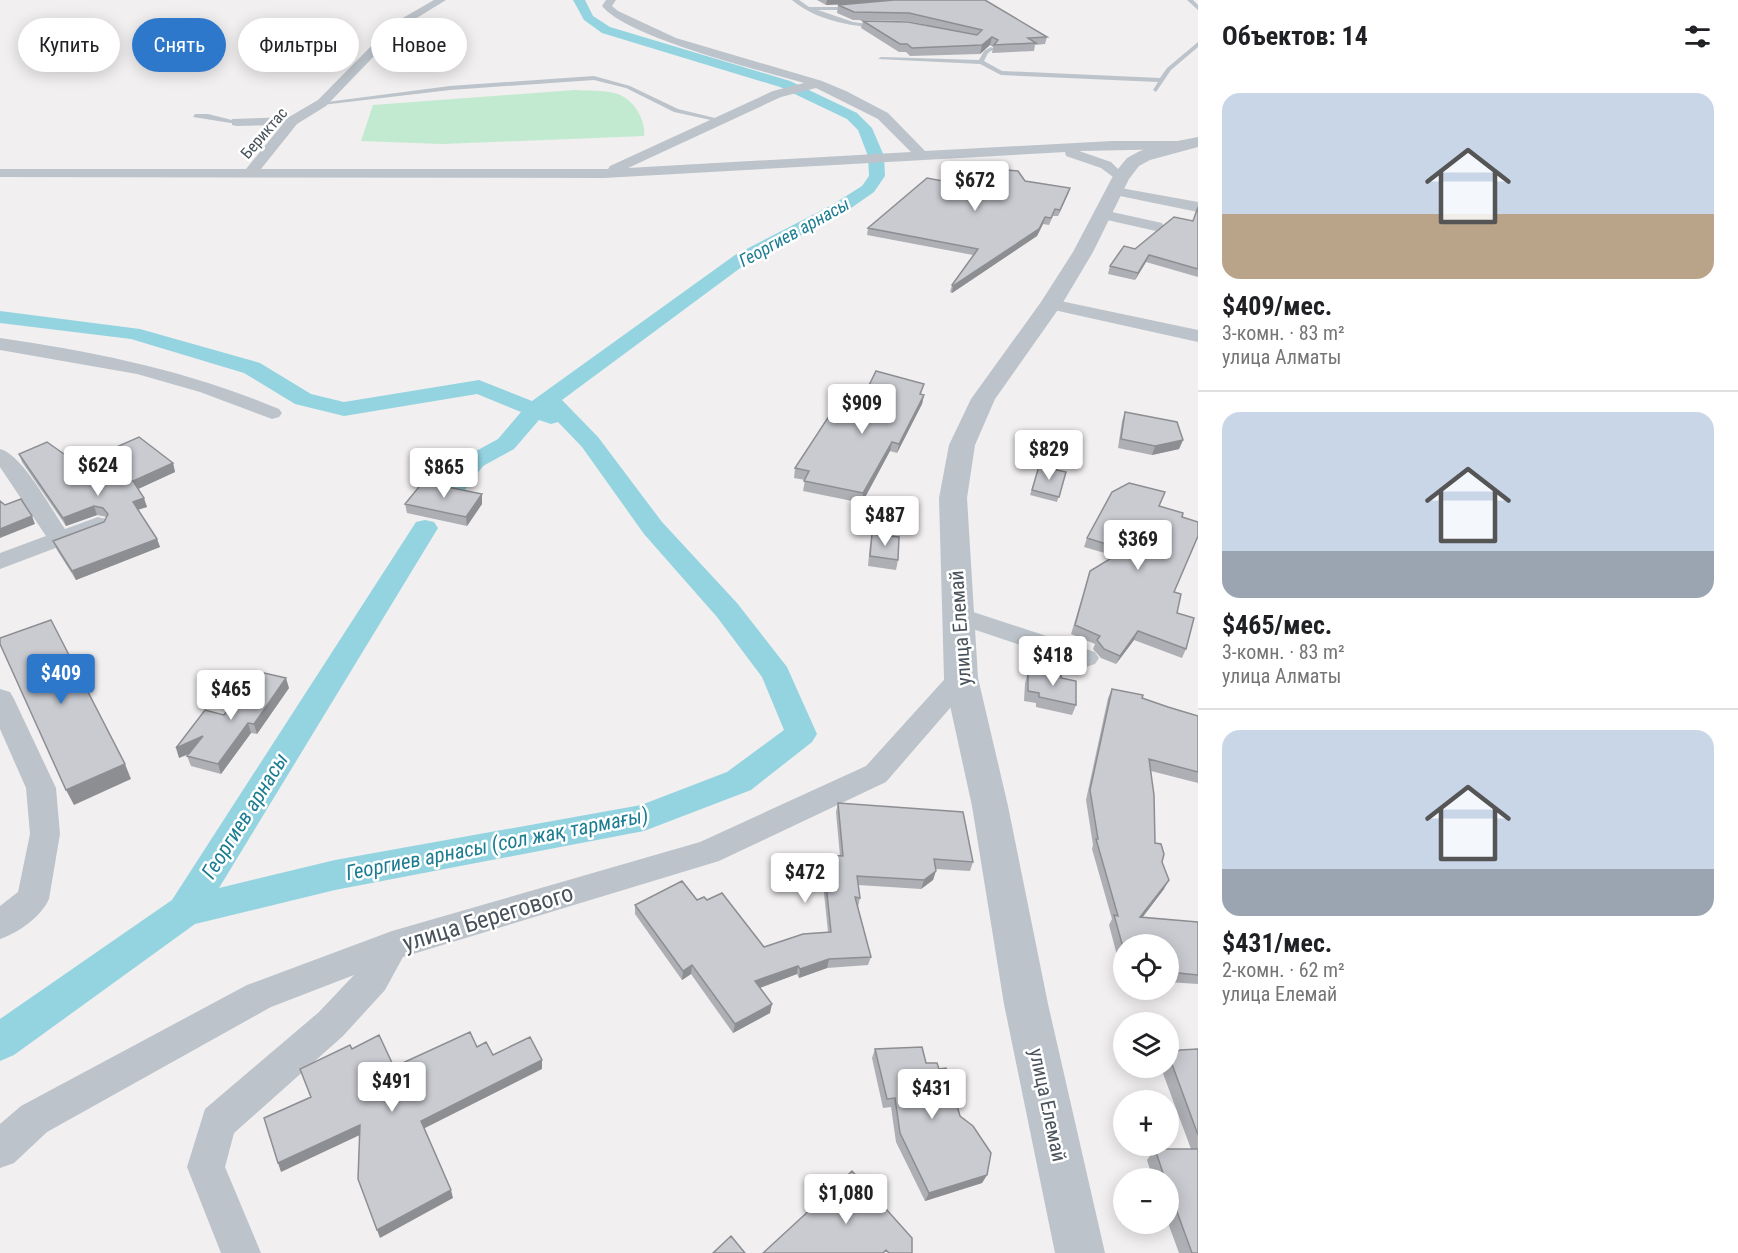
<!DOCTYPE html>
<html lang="ru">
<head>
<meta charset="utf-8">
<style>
  body { margin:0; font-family:"Roboto Condensed",sans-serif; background:#f2f2f2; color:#202124; height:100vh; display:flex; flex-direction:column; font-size:22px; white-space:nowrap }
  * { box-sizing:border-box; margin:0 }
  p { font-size:20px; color:#757577 }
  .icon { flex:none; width:33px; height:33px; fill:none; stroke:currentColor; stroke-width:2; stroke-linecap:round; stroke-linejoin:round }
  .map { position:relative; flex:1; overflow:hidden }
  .panel { display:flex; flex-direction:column; background:#fff; width:540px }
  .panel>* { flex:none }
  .top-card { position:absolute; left:18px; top:18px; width:570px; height:54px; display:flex; gap:12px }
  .buttons { position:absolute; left:1113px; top:934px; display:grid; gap:12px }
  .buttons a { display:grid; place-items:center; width:66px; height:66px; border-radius:50%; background:#fff; box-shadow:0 3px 15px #0003; font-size:30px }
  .price { position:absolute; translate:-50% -51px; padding:0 14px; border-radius:6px; background:#fff; color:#222; font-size:20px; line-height:39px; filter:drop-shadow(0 2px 3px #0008) }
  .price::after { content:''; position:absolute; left:50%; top:36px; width:18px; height:14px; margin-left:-9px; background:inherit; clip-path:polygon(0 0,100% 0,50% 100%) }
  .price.on { background:#2e78cb; color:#fff }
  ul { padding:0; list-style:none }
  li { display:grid; align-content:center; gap:12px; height:318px; padding:0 24px }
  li+li { border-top:2px solid #e0e0e0 }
  li span { display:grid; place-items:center; height:186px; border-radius:18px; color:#555 }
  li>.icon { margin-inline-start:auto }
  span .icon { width:108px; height:108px; fill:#fffc; stroke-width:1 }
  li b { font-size:26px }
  h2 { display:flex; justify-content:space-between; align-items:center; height:72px; padding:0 24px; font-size:26px }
  .chip { padding:0 21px; border-radius:27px; background:#fff; box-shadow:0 3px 15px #0003; font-size:21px; line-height:54px }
  .chip.on { background:#2e78cb; color:#fff }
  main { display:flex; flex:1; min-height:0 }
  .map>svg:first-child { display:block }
</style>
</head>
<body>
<main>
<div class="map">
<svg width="1198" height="1253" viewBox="0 0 1198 1253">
  <rect width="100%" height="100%" fill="#f1efef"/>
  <!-- green -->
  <path fill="#c2ead0" d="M575,90C587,91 602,90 614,93C632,97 646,118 644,136L442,144L361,141L373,105Z"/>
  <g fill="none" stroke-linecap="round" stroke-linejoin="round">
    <!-- canal -->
    <path fill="#94d4e1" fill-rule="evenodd" d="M573,0H585L593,16L610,27L790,81L857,113L872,128L884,156L885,176L874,192L844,213L747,263L562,400L598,437L662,522L737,603L787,667L817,734L812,742L751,790L644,831L335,890L195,924L14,1055L0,1061V1019L172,900L416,522L425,520L434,522L438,528L219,888L335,860L641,805L727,772L784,730L762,677L717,617L644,534L582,447L558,422L551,424L539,420L514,449L483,466L458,499L449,501L440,499L437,494L467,456L498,439L521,412L477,394L344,416L295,404L244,373L131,339L0,323V311L140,329L260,363L311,394L344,402L479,380L532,401L735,255L832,205L862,186L869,176L868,156L858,130L847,119L780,87L602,33L584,20Z"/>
    <!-- service -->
    <path fill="#bcc3ca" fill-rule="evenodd" d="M792,0H799L809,7H857L855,10H818L853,22L882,26L879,28C850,26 815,20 792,0Z
      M1187,0H1193L1198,5V10Z
      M1198,42V47L1171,70L1156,92L1153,90L1158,82L1001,75L980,64L878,59L881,57L979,60L984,51L991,47L994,49L988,53L984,61L1002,71L1160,78L1167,68Z
      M594,76L630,86L678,109L723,120L720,122L674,112L626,88L594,80L450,90L322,105L319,103L450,86Z
      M195,114H208L240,122L237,124L193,117Z"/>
    <!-- minor -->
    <path fill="#bcc3ca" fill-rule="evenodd" d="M434,0H446L402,27L326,106L297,124L261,169H608L610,166L773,91L804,83C760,70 628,38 602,6L606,0H616L612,6L618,11L676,38L822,81L846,91L888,113L925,151L1112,141H1179L1186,145L1179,149L1079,151L1111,162L1127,178L1120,182L1101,168L1066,156L1065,152L604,178L0,177V169H246L282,125L237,126L232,125V119L289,117L318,100L394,23ZM816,88L878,119L911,152L628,168L781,97Z
      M1115,187L1198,202V212L1110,194L1108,191L1110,188Z
      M1103,210L1162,223L1164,226L1156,231L1098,218L1095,215Z
      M1051,299L1198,330V342L1045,308L1042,304L1045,300Z
      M0,338C96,352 189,371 279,409L282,413L279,417L272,419L200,392L137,374L0,350Z
      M0,449C22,454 51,509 65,529L98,517L106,519L109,524L106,529L0,569V553L46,536L0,467Z
      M958,607L1095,652L1099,658L1095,664L1086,667L949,621L945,615L949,609Z
      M961,669L970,671L974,678L970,685L886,782L719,861L403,957L385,990L343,1036L234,1133L225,1167L261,1253H221L187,1167L205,1109L319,1012L354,975L271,1007L47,1132L14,1163L0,1168V1124L21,1106L247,985L392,931L700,842L866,766L952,671Z
      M0,689L10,692L14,699L56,788L60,834L49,899C41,917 18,933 0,939V906L18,892L30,834L26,788L0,729Z"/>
    <!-- tertiary -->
    <path fill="#bcc3ca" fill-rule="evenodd" d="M1198,137V147L1150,160L1139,166L1129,179L1093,252L1062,304L995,399L975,445L967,498L978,678L1008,806L1048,1004L1105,1253H1055L1004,1004L972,806L944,678L939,498L949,445L971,399L1041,302L1073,252L1114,174L1127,158L1138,152L1152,146Z"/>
  </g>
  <!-- wall -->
  <path fill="#adafb4" d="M817,0H985L1047,37L1045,44L1035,45L1034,51L992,53L993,47L990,45L980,54L910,56L906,52H899L861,28L863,21L927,25L907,21L853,20L837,13L838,5L851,4L826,5Z
    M1025,181L1070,188L1068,194L1058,216H1053L1049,225L1043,224L1037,236L952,293L950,292L952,285L973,255L867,235L868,228L953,183Z
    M1198,207V277L1146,262L1135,280L1108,274L1110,266L1135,249L1193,221Z
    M922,394L924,395L922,404L897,453L890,451L862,503L803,491L805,480L794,478L795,468L844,420L856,412Z
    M1125,412L1183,440L1179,449L1152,455L1118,448L1122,421Z
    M19,454L78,464L173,463L175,472L138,489L147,507L138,510L157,539L160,547L76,580L57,550L53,541L104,522L107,517L97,515L66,526L22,462Z
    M1039,466L1066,472L1057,502L1030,495Z
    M405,504H482L467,526L407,513Z
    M1159,506L1182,517L1174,592L1177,613L1186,649L1182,658L1134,640L1116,664L1101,658L1093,649L1095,644L1071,634L1090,571L1115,556L1084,547L1087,538Z
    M872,534L898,560L896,570L868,566L870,544Z
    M1028,673L1061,678L1076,705L1072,715L1036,707V703L1024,701L1025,683Z
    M254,688H289L257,734L251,733L221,774L191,766L187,756L189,754L179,758Z
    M1112,689L1198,716V783L1151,771L1155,843L1162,862L1164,889L1142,918L1198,922V984L1168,982V945H1124L1123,978L1109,925L1112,919L1092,849L1093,845L1086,800L1108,698Z
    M838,803L973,862L970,871L936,869L933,880L921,889L858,885L860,898L858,907L871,957L868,965L827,968L799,978L797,974L760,988L770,1013L733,1033L691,974L682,980L635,914V905L707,900L764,947L828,932L821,864L823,855L840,856L836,812Z
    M875,1049L926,1063L939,1069L987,1175L982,1183L925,1201L896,1142L891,1107L883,1108L872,1058Z
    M1198,1049V1253H1179L1168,1223V1179H1153L1147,1160L1155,1149H1191L1161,1068H1168V1056Z"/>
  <!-- shaded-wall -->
  <path fill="#8d8e92" d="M827,0H920L826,5Z
    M992,37L990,45L980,54L982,45Z
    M1070,188L1068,194L1058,216L1060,210Z
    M1045,217L1043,224L1037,236L952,293L953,286Z
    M1149,255L1146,262L1135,280L1138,273Z
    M924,395L922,404L897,453L899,444Z
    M1183,440L1179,449L1152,455L1155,446Z
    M892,442L890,451L862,503L863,493Z
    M173,463L175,472L136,490L133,481Z
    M482,494V504L467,526L466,517Z
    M144,498L147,507L136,510L133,502Z
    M94,506L97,515L66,526L63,518Z
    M32,516L35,524L0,538V529Z
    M157,539L160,547L76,580L72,571Z
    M1138,631L1134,640L1116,664L1120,656Z
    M286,678L289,688L257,734L254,724Z
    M248,723L251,733L221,774L218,764Z
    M203,736L206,746L179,758L176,748Z
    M125,764L131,779L74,805L66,790Z
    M936,871L933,880L921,889L924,880Z
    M1169,880L1164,889L1135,927L1140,917Z
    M829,959L827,968L799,978L800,969Z
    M692,965L691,974L682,980L683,971Z
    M798,966L797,974L754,990L755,981Z
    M772,1004L770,1013L733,1033L735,1024Z
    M542,1060V1069L423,1129L421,1121Z
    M360,1125L362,1134L281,1172L278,1163Z
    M987,1175L982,1183L925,1201L929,1193Z
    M451,1190L453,1198L380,1238L377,1230Z"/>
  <!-- building -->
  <path fill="#c9cbd1" stroke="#8d8e92" stroke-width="1.5" d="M894,0H985L1047,37L1028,38L1036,43L994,45L998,40L992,37L982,45L912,48L907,44H900L863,21L908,22L977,35L982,30L909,13L854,12L838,5Z
    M964,166L1018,171L1025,181L1070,188L1060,210L1055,209L1051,218L1045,217L1039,229L953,286L952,285L978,249L868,228L927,178L953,183Z
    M1198,207V269L1149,255L1138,273L1110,266L1124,246L1135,249L1174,217L1193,221Z
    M876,371L924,384L920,394L924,395L899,444L892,442L863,493L804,481L809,471L795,468L829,416L844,420L847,410L856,412Z
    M1125,412L1177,422L1183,440L1155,446L1121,439Z
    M139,437L173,463L133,481L144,498L133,502L157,539L72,571L53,541L104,522L108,514L103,508L94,506L63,518L19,454L47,442L78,464Z
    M1039,466L1066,472L1059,497L1032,490Z
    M423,482L482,494L466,517L405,504Z
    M1129,483L1165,492L1159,506L1183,513L1182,517L1198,522V536L1174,592L1181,594L1177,613L1194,618L1186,649L1138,631L1120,656L1104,649L1097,640L1100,636L1075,625L1090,571L1125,550L1087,538L1112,492Z
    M21,499L32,516L0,529V501L5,505Z
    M872,534L899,537L898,560L870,556Z
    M51,620L125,764L66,790L0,644V638Z
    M1039,670L1061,674V678L1076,681V705L1039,697V693L1028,691V673Z
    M264,673L286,678L254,724L248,723L218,764L187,756L203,736L176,748L205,710L224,715L245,687L254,688Z
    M1112,689L1143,695L1142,698L1168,707L1198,716V772L1149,759L1154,795L1155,843L1161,844L1164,854L1162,862L1169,880L1140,917L1198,922V975L1168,972V945H1124V951L1114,915L1118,916L1096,839H1098L1090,790Z
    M838,803L963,812L973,862L934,859L936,871L924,880L857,876L860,898L855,897L871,957L829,959L800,969L798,966L755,981L772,1004L735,1024L692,965L683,971L635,905L682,881L697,900L704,897L707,900L722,893L764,947L803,934L831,932L823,855L843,856Z
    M470,1032L477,1047L486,1042L493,1055L530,1037L542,1060L421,1121L451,1190L377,1230L358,1179L360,1125L278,1163L264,1118L311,1097L300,1069L350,1045L352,1049L379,1035L394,1067Z
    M922,1047L926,1063H937L939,1069L946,1068L960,1116L973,1126L991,1153L987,1175L929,1193L900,1133L895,1098L887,1099L875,1049Z
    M1198,1049V1135L1169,1056L1180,1050Z
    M1155,1149H1198V1253H1192L1168,1187V1179H1165Z
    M852,1171L912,1238V1253H889L886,1250L883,1253H763Z
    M731,1236L745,1253H713Z"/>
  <g text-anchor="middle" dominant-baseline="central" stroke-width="5" stroke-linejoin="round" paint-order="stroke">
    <!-- far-street labels -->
    <g font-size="16" fill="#49525a" stroke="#fff">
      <text transform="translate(264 133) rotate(-49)">Бериктас</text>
    </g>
    <!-- far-water labels -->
    <g font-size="18" font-style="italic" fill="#1c7d92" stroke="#fff">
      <text transform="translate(794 232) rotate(-29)">Георгиев арнасы</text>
    </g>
    <!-- street labels -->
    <g font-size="20" fill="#49525a" stroke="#fff">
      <text transform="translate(960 628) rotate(-94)">улица Елемай</text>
      <text transform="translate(1048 1105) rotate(78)">улица Елемай</text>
    </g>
    <!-- water labels -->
    <g font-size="21" font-style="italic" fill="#1c7d92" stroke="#fff">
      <text transform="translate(245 816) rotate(-58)">Георгиев арнасы</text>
      <text transform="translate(497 844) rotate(-11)">Георгиев арнасы (сол жақ тармағы)</text>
    </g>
    <!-- near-street labels -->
    <g font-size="24" fill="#49525a" stroke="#fff">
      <text transform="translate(488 918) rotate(-17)">улица Берегового</text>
    </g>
  </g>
</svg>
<div class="buttons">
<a><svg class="icon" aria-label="locate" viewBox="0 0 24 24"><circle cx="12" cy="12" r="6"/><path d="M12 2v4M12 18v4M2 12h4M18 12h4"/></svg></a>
<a><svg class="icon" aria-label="layers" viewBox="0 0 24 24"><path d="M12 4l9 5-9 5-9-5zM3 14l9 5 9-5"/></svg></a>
<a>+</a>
<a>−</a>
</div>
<b class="price" style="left:975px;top:212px">$672</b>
<b class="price" style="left:862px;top:435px">$909</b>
<b class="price" style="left:1049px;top:481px">$829</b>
<b class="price" style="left:98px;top:497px">$624</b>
<b class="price" style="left:444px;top:499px">$865</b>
<b class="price" style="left:885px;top:547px">$487</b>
<b class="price" style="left:1138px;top:571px">$369</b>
<b class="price" style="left:1053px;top:687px">$418</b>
<b class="price on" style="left:61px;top:705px">$409</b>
<b class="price" style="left:231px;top:721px">$465</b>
<b class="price" style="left:805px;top:904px">$472</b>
<b class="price" style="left:392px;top:1113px">$491</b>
<b class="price" style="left:932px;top:1120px">$431</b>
<b class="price" style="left:846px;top:1225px">$1,080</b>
<div class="top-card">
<a class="chip">Купить</a>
<a class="chip on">Снять</a>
<a class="chip">Фильтры</a>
<a class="chip">Новое</a>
</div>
</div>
<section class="panel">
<h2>Объектов: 14<svg class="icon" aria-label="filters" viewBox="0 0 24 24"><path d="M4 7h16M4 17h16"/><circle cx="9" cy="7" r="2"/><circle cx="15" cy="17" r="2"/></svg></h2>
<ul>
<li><span style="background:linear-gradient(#c9d6e8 65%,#b9a48a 0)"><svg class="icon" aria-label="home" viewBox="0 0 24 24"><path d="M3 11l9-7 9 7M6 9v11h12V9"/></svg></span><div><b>$409/мес.</b><p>3-комн. · 83 m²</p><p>улица Алматы</p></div></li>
<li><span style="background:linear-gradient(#c9d6e8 75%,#9aa5b1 0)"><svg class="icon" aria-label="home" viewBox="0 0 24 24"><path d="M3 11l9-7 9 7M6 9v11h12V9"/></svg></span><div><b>$465/мес.</b><p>3-комн. · 83 m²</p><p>улица Алматы</p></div></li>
<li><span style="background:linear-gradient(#c9d6e8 75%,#9aa5b1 0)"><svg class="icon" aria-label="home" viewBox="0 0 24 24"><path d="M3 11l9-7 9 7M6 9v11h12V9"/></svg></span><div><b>$431/мес.</b><p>2-комн. · 62 m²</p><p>улица Елемай</p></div></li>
</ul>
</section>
</main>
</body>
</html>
